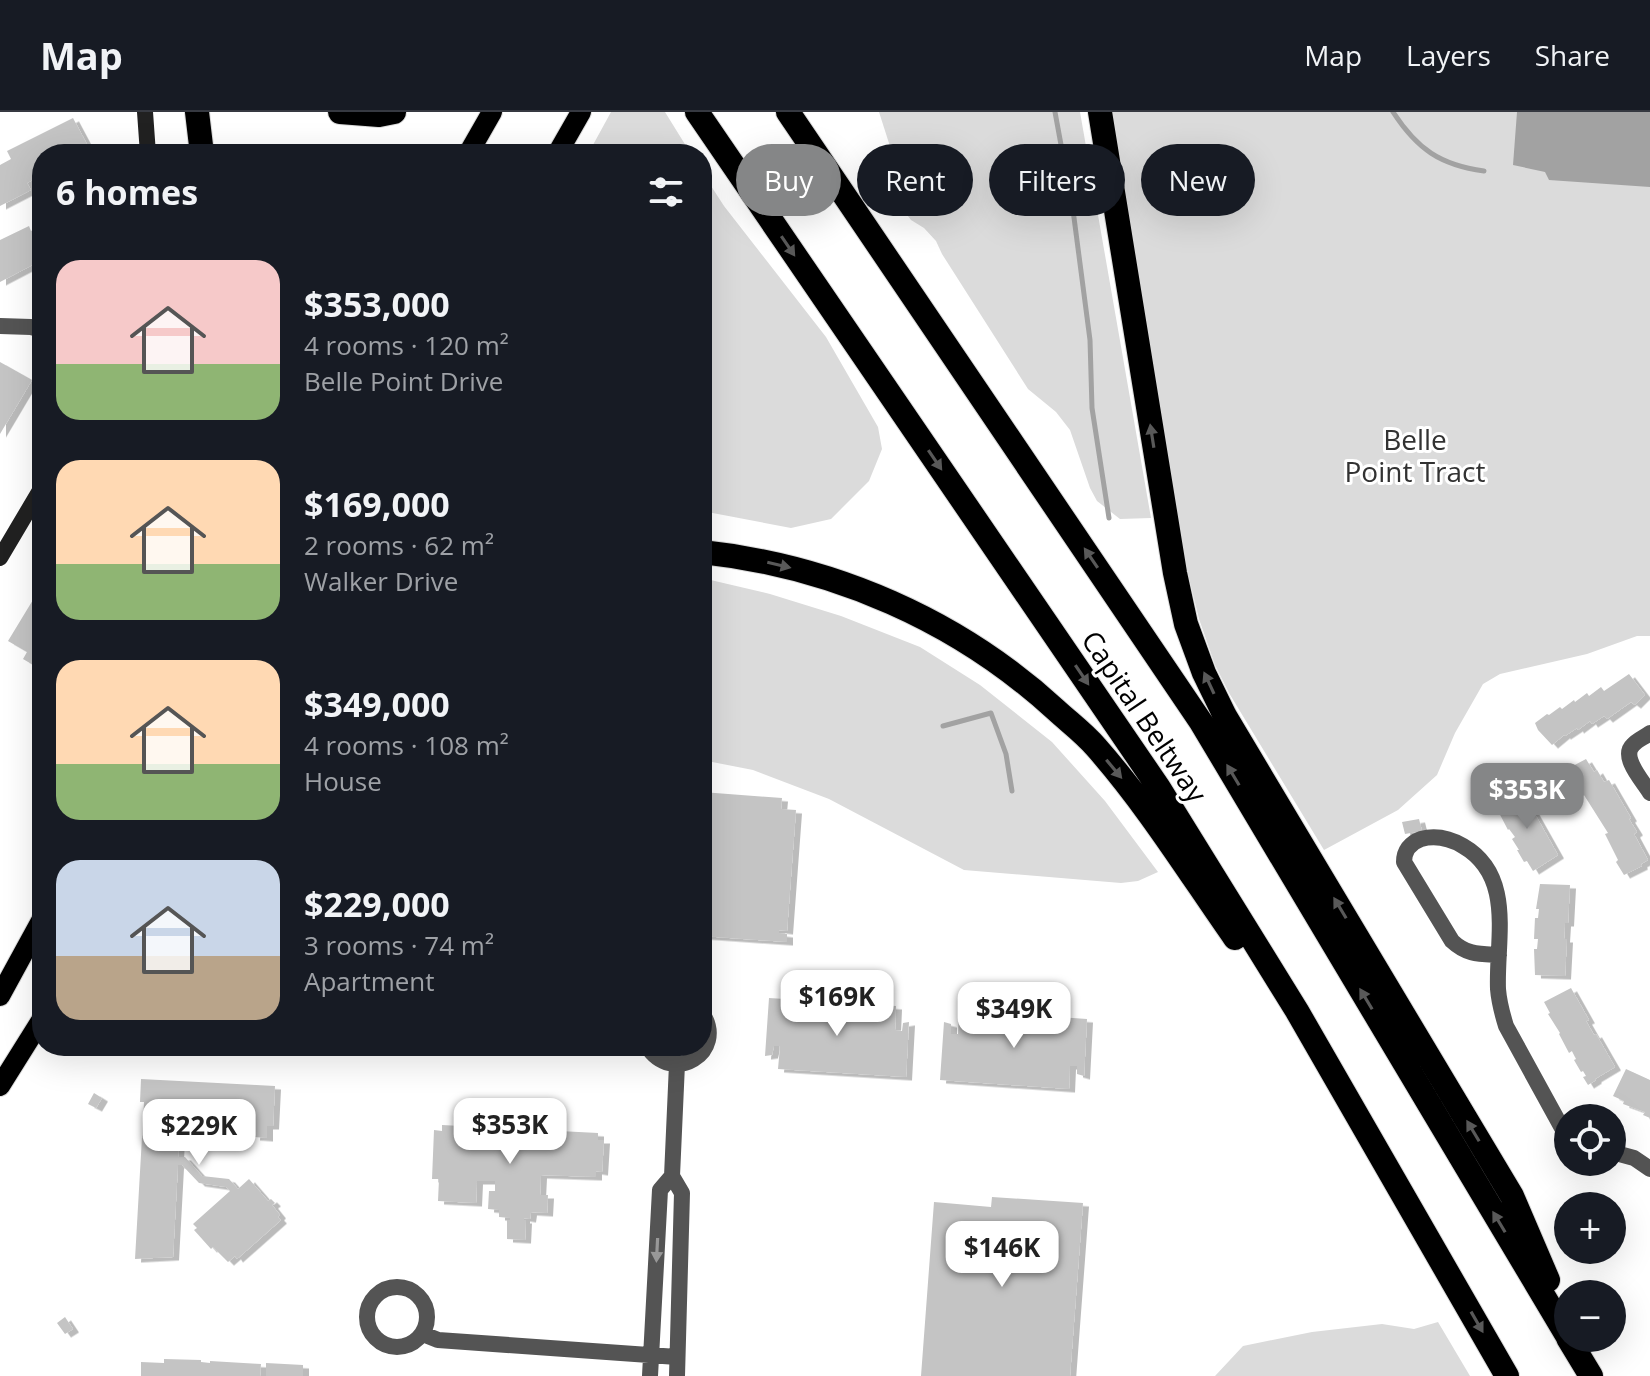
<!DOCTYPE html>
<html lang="en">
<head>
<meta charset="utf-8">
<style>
  body { margin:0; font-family:"Open Sans",sans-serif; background:#242831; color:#f1f3f6; height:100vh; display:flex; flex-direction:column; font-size:30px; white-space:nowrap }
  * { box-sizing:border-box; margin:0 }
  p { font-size:26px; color:#9ea1a6 }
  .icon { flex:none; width:44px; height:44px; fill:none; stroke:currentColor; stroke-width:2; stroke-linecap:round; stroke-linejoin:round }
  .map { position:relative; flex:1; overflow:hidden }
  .sheet { position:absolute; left:32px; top:32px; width:680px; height:912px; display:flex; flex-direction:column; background:#171b24; border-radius:32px; box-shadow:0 8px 32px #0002 }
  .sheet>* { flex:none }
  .hud { position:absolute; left:736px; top:32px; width:760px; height:72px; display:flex; gap:16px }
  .fabs { position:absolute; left:1554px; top:992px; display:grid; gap:16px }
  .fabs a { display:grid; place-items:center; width:72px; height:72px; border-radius:50%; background:#171b24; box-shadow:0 8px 32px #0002; font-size:40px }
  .price { position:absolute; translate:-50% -68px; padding:0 18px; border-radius:16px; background:#fff; color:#222; font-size:26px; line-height:52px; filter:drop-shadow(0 2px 4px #0008) }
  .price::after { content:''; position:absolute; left:50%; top:48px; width:24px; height:18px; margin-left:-12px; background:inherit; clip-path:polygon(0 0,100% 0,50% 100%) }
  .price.active { background:#858687; color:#fff }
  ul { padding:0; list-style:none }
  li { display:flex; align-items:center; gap:24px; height:200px; padding:0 24px }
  li span { display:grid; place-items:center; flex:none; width:224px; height:160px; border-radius:24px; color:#555 }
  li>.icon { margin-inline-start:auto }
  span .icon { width:96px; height:96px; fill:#fffc; stroke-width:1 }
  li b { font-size:34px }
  h2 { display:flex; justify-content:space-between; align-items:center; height:96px; padding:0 24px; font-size:34px }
  .chip { padding:0 28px; border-radius:36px; background:#171b24; box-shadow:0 8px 32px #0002; font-size:28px; line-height:72px }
  .chip.active { background:#858687; color:#fff }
  header { display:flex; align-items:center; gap:48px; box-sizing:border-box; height:112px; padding:0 40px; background:#171b24; border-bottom:2px solid #363941 }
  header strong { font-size:38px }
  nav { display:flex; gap:44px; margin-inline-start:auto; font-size:28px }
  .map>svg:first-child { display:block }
</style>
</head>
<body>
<header>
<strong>Map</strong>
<nav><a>Map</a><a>Layers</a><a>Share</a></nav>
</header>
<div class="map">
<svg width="1650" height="1264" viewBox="0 0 1650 1264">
  <defs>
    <filter id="shadow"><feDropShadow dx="6" dy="3.5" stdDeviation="0" flood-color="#0004"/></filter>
  </defs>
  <rect width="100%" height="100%" fill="#fff"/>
  <!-- green -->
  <path fill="#dbdbdb" d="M611,0H665L691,42H588Z
    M879,0H1080L1151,406L1120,407L1097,389L1090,376L1070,318L1056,300L1028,277L942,142L936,129L924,116L911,108L898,91L894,74L895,50Z
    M1112,0H1650V524H1637L1587,542L1500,562L1483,572L1455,621L1437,663L1398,698L1324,738L1229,581L1215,553L1199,507L1187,458L1176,400Z
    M702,60L724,94L826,225L878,315L882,337L869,369L831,407L791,416L702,399Z
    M702,466L770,482L841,504L920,535L980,573L1052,630L1105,689L1158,760L1138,769L1121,771L964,758L829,687L753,658L702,648Z
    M1438,1210L1470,1264H1215L1243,1234L1312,1220L1382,1212L1414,1217Z"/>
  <!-- water -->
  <path fill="#a2a2a2" d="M1517,0H1650V75L1549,68L1545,60L1513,53Z"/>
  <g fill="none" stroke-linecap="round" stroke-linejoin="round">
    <!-- stream -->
    <path stroke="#a2a2a2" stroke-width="5" d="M1055,0L1073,98L1090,228L1092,296L1109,406
      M1393,0C1417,37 1440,53 1484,59
      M943,614L991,601L1006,642L1012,679"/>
  </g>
  <!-- building -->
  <path fill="#c4c4c4" filter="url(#shadow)" d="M73,6L90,38L83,42H42V63L27,71L31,78L0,94V53L11,47L7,39Z
    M29,114L31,119L42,114V148L0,170V128Z
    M0,250L32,268L0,322Z
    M42,473V549L39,548L35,554L23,547L27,540L8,529Z
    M1629,562L1645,583L1635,593L1631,590L1607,607L1604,604L1592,612L1590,609L1578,618L1577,616L1565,624L1564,623L1552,633L1538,618L1535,611L1547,602L1549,603L1560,595L1562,597L1574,588L1575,590L1587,581L1589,584L1601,575L1604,579Z
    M1586,647L1594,660L1597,658L1604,670L1609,668L1631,706L1629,707L1637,720L1634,722L1648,748L1641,752L1642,754L1624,763L1616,750L1618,748L1605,722L1608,721L1584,683L1582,685L1574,672L1571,674L1563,661L1570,657L1569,656Z
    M1522,679L1558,743L1533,759L1527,749L1524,750L1517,738H1519L1512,727L1515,725L1509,717L1508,718L1496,695Z
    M702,680L782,686L781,697L796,698L787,819L779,818V821L787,822V830L702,824Z
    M1419,707L1422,719L1405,722L1402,710Z
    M1540,772L1570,773L1568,811H1565L1564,827H1567L1565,864L1535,863L1534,837H1537L1538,827H1534L1535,806H1538L1539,797H1536Z
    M1571,876L1589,908L1586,909L1594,923L1596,922L1615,955L1595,967L1596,968L1588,973L1583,965L1586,964L1583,959L1581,960L1574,948L1576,947L1572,939L1569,941L1559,922L1560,921L1548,902L1550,901L1544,890Z
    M769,886L896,894L895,918L902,919L903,911L909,910L906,965L778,957L780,934H774L772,943L765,944Z
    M959,898L1087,907L1084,964L1077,962V954H1070L1069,977L940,968L944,910L951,912V922H958Z
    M1626,957L1650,968V1006L1643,1003L1645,1000L1623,992L1624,989L1613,984Z
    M141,967L275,974L273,1014H267V1026L254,1025L255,1011L240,1009L241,1013L221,1012V1008L180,1005L178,1045H185L202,1064L229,1067L238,1077L249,1067L268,1089L271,1087L275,1091L272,1093L280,1103L278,1105L281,1108L237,1147L235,1144L228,1150L213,1135L211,1137L194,1118L197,1116L193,1112L230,1079L226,1075L199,1071L182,1053H178L173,1145L135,1147L144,990H140Z
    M94,981L102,986L96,996L88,992Z
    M470,1009L478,1010L480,1015L598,1021V1028H604L602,1060L596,1059V1065L541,1063L540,1083H548L547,1101L531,1100L530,1107L524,1106V1108H526L525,1128L507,1127V1108H510V1106L499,1105V1098L488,1097L489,1079H495V1069H477L476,1091L438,1089L439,1067H432L434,1018L442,1019V1013L461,1014V1011Z
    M992,1085L1083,1091L1070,1264H921L934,1090L991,1095Z
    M65,1205L73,1217L65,1222L57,1211Z
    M164,1247L201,1248V1250L210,1251V1249L261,1252L260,1264H141V1250L164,1251Z
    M266,1251L303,1253V1264H266Z"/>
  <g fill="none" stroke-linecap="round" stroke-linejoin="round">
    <!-- primary casing -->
    <g stroke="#dbdbdb" stroke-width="22">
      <path id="primary" d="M468,42L492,0
        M557,42L581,0
        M0,884L42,807
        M0,974L42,907"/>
    </g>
    <!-- highway casing -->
    <g stroke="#dbdbdb" stroke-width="26">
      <path id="highway" d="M197,0L202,42
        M340,0L379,3L394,0
        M697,0L1159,676L1297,899L1507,1264
        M788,0L1201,610L1568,1225
        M1100,0L1175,461L1186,512L1204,561L1225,604L1512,1084L1548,1168
        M702,440C833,454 958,508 1056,598C1069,610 1084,621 1096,635C1148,694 1190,762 1235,826
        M1568,1226L1591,1264"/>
    </g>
    <!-- street -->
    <path stroke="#545454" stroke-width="16" d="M0,214L31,215L42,218
      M1650,621C1645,625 1637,628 1633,633C1620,645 1643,669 1650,681
      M1499,843C1479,842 1467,843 1452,829L1404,750C1404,739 1410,731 1421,727C1436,723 1451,727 1463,734C1515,764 1496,828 1498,877C1499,890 1502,901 1506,914L1568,1027
      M647,934C672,974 728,940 702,901
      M1612,1040L1634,1046L1650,1057
      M672,1064L682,1081L677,1264
      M367 1205a30 30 0 1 1 60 0a30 30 0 1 1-60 0Z
      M423,1222L438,1228L677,1245
      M650,1264L660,1078L672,1064L677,952"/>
    <!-- secondary -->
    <path stroke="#212121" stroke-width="16" d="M145,0L148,42
      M0,446L42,375"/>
    <!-- primary -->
    <use href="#primary" stroke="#000" stroke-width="20"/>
    <!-- highway -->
    <use href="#highway" stroke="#000" stroke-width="24"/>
  </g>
  <!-- one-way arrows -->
  <defs><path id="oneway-solid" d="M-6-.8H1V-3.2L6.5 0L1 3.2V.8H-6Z" transform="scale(2)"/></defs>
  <g fill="#595959">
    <use href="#oneway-solid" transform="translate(788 134) rotate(56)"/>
    <use href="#oneway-solid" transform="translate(1152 324) rotate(-99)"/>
    <use href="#oneway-solid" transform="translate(935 348) rotate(56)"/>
    <use href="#oneway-solid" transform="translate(1091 446) rotate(-124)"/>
    <use href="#oneway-solid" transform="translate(779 453) rotate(13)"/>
    <use href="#oneway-solid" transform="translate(1082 563) rotate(56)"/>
    <use href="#oneway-solid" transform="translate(1209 571) rotate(-115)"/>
    <use href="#oneway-solid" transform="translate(1114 657) rotate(50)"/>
    <use href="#oneway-solid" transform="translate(1233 663) rotate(-121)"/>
    <use href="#oneway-solid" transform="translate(1340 796) rotate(-121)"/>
    <use href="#oneway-solid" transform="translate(1366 887) rotate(-121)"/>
    <use href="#oneway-solid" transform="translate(1473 1019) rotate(-121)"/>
    <use href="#oneway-solid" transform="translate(1499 1110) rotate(-121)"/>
    <use href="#oneway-solid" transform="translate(1477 1210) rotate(60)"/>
  </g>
  <use fill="#989898" href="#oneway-solid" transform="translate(657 1138) rotate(93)"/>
  <g text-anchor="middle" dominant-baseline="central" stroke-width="6" stroke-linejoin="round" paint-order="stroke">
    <!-- park labels -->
    <g font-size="28" fill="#323232" stroke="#fff">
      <text x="1415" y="327">Belle<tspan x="1415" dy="32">Point Tract</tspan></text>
    </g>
    <!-- street labels -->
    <g font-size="28" fill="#000" stroke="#fff">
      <text transform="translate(1145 604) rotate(56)">Capital Beltway</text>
    </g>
  </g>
</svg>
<div class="fabs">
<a><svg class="icon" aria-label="locate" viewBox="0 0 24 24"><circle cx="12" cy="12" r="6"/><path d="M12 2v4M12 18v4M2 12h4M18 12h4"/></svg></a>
<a>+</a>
<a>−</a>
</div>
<b class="price active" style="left:1527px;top:719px">$353K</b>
<b class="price" style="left:837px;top:926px">$169K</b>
<b class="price" style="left:1014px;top:938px">$349K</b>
<b class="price" style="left:510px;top:1054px">$353K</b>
<b class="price" style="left:199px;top:1055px">$229K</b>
<b class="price" style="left:1002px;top:1177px">$146K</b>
<div class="hud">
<a class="chip active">Buy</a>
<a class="chip">Rent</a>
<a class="chip">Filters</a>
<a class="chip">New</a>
</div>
<section class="sheet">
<h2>6 homes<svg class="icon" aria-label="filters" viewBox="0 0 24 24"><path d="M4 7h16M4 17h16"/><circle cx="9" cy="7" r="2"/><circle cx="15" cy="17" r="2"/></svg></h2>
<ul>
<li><span style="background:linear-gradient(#f6c9c9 65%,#8fb573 0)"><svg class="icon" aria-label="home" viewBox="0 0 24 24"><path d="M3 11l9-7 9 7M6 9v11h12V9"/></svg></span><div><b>$353,000</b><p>4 rooms · 120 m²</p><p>Belle Point Drive</p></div></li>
<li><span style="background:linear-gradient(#ffd9b3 65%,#8fb573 0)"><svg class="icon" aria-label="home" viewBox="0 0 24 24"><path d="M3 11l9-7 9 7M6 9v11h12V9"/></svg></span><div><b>$169,000</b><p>2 rooms · 62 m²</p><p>Walker Drive</p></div></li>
<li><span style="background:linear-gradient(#ffd9b3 65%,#8fb573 0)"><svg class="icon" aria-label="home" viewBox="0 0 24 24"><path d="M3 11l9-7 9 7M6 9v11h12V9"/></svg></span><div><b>$349,000</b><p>4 rooms · 108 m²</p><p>House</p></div></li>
<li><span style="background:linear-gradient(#c9d6e8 60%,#b9a48a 0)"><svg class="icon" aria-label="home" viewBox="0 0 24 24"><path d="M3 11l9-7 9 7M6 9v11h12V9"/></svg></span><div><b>$229,000</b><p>3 rooms · 74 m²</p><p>Apartment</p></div></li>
</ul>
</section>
</div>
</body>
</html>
